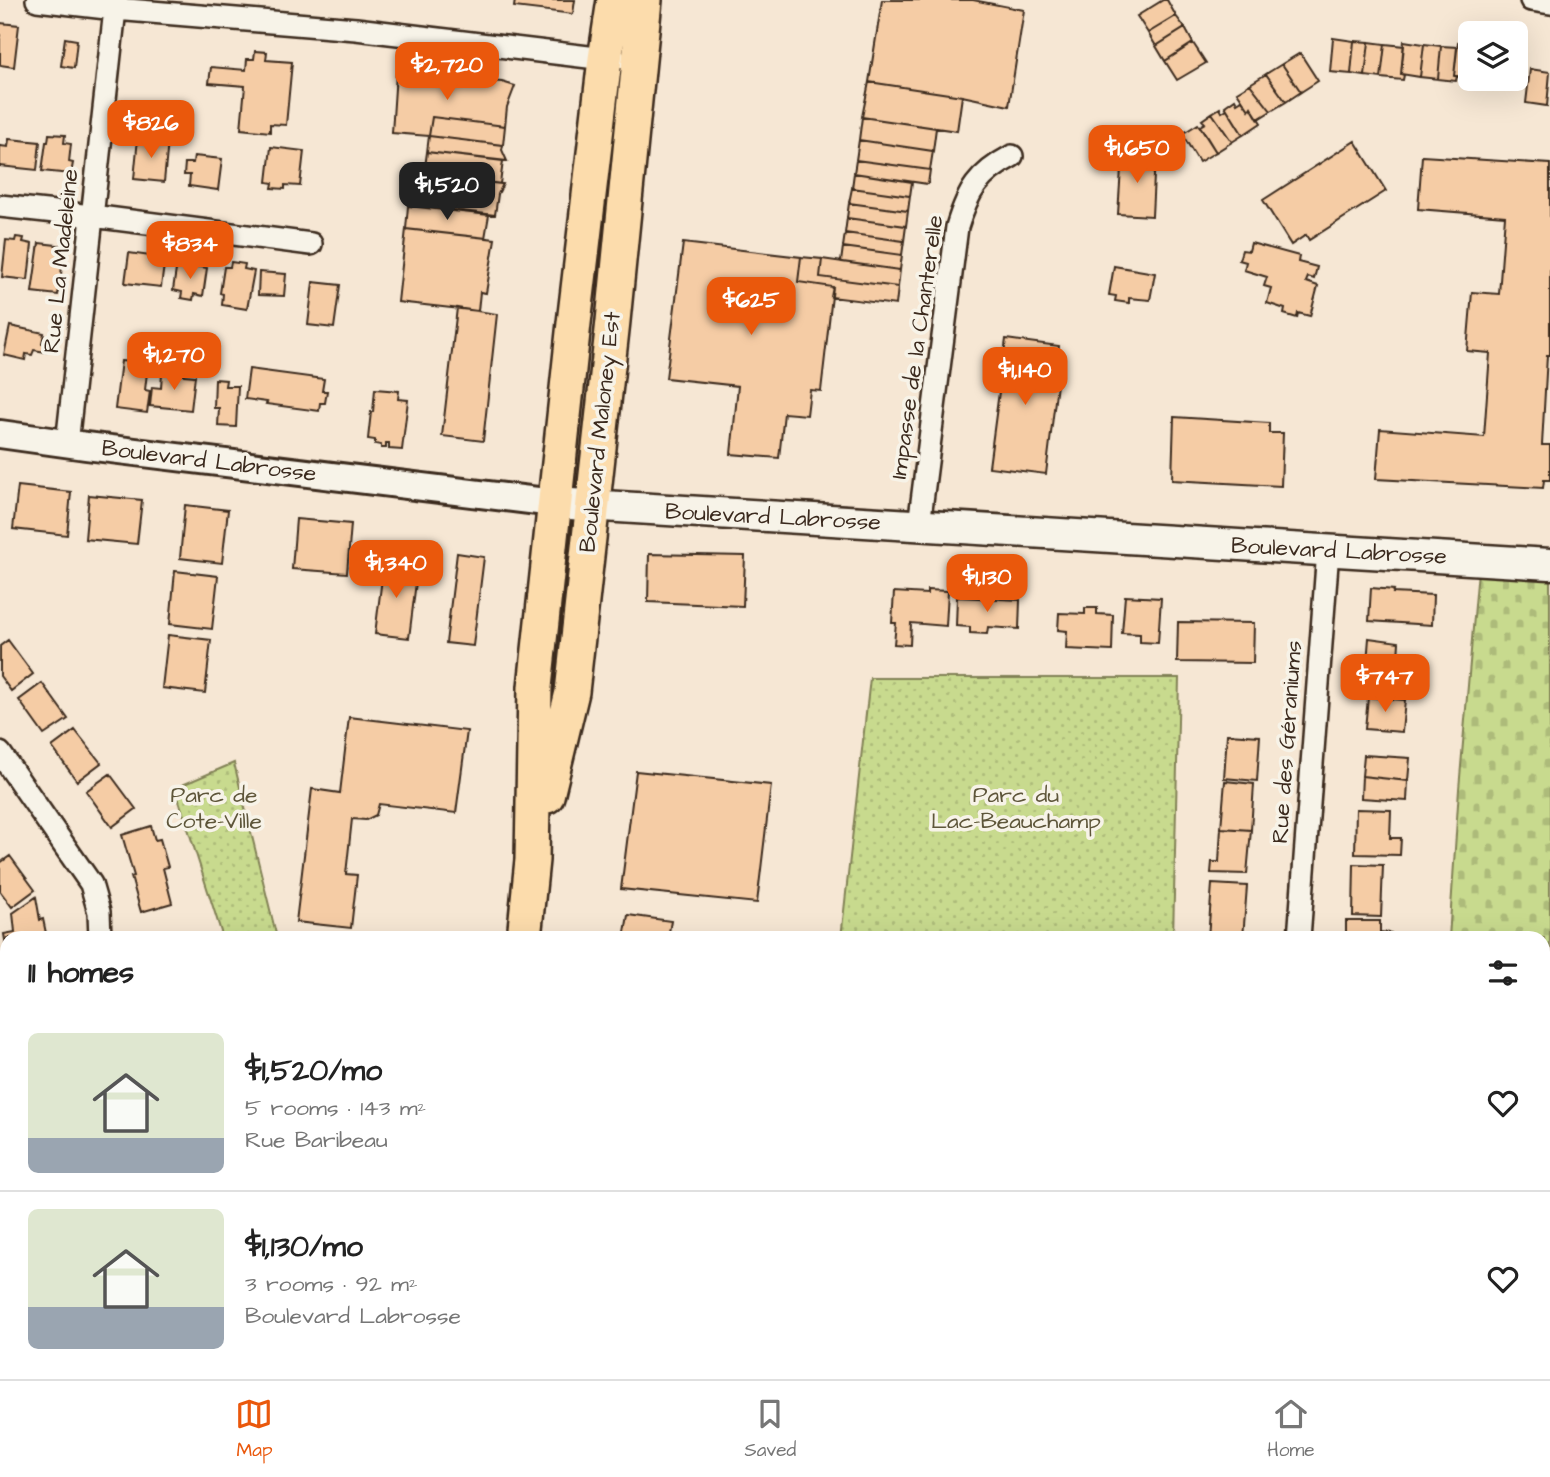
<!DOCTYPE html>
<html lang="en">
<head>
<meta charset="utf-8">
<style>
  body { margin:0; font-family:"Architects Daughter",sans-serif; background:#f2f2f2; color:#222; height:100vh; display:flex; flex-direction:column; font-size:26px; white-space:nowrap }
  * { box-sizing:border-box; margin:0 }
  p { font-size:23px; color:#767676 }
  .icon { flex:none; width:38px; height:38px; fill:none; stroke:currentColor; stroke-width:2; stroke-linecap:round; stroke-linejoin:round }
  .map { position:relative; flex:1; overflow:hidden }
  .side { position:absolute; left:0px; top:931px; width:1550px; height:448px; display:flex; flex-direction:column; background:#fff; border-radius:21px 21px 0 0; box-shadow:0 7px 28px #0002 }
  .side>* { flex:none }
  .buttons { position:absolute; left:1458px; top:21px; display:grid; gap:14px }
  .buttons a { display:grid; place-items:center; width:70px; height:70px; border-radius:10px; background:#fff; box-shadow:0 7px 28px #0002; font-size:35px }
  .price { position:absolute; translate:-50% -60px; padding:0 16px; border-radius:14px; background:#ea580c; color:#fff; font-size:23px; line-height:46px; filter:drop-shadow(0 2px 4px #0008) }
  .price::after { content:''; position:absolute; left:50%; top:42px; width:21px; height:16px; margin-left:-10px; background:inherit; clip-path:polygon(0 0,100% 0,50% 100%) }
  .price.selected { background:#222; color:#fff }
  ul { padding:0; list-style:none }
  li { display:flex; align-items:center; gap:21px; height:175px; padding:0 28px }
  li+li { border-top:2px solid #e0e0e0 }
  li span { display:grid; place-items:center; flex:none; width:196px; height:140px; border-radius:10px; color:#555 }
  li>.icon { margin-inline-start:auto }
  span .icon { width:84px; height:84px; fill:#fffc; stroke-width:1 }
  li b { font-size:30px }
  h2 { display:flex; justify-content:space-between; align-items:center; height:84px; padding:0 28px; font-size:30px }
  .menu { display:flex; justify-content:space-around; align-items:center; height:98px; border-top:2px solid #e0e0e0; background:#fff; font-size:19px; color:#767676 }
  .menu a { display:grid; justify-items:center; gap:4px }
  .menu .selected { color:#ea580c }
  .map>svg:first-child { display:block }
</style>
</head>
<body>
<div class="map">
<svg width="1550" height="1379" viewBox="0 0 1550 1379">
  <defs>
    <pattern id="cemetery-stones" width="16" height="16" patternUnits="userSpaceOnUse" patternTransform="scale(1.75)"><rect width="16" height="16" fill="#c8da8e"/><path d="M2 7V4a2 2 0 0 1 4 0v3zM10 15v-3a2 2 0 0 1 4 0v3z" fill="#adbb7a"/></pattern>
    <pattern id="park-dots" width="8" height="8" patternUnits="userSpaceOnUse" patternTransform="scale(1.75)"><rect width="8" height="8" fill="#c8da8e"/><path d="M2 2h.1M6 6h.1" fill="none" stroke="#adbb7a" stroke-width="1.8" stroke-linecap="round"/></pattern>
  </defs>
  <rect width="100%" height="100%" fill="#f6e7d4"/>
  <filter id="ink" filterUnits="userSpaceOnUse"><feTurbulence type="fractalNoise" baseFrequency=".0143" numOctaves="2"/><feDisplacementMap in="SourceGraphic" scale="14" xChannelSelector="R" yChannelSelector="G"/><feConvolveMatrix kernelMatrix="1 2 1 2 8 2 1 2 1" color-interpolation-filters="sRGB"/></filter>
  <g filter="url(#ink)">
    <!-- cemetery -->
    <path fill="url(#cemetery-stones)" stroke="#828256" stroke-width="2" d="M1479,559L1550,564V1005H1544V938H1449L1459,789Z"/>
    <!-- park -->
    <path fill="url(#park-dots)" stroke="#828256" stroke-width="2" d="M870,678H1179L1173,938H841Z
      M234,763L277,938H223L175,788Z
      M1544,1025H1550V1379H686L690,1372H1544Z
      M261,1372H417V1379H261Z"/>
    <!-- building -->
    <path fill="#f5cca5" stroke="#3b2a1e" stroke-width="2" d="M515,0H575L573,14L514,7Z
      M882,0H973L1024,10L1009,106L962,96L869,82Z
      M1163,0H1167L1176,16L1148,33L1137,16Z
      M1176,16L1185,28L1156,46L1148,33Z
      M0,23L19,25L14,67L0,65Z
      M1185,28L1193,43L1165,61L1156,46Z
      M65,38L77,40L74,68L61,66Z
      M1333,38L1354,41L1351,74L1330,72Z
      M1354,41L1369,42L1365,76L1351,74Z
      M1404,41L1424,44L1420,77L1401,74Z
      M1369,42L1385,44L1381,78L1365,76Z
      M1458,42L1470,44V78L1454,76Z
      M1193,43L1206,63L1177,80L1165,61Z
      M1385,44L1404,46L1401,74L1404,75L1403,80L1381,78Z
      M1424,44L1441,46L1438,79L1420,77Z
      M1441,46L1457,47L1454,76H1457L1456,81L1438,79Z
      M255,51L267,52L266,60L292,62L286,125L270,124V132L241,129L245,86L209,83L211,67L246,70L247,59H254Z
      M1300,53L1318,81L1301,92L1282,64Z
      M1282,64L1301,92L1286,102L1266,74Z
      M1530,69L1550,72L1547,106L1526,103Z
      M396,73L502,82L515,86L507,107L505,126L432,117L429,136L392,133Z
      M1266,74L1286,102L1271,111L1250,84Z
      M869,82L962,96L957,131L862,117Z
      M1250,84L1271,111L1258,119L1251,107L1249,110L1237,92Z
      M1235,99L1237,103L1242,100L1249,110L1251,107L1261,123L1243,135L1225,106Z
      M1220,108L1222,112L1227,109L1243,135L1232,142L1212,113Z
      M1212,113L1232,142L1216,152L1200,126L1205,123L1202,120Z
      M432,117L505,126L503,145L429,136Z
      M862,117L936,128L933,151L859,140Z
      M1198,124L1216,152L1199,162L1182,134Z
      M49,134L65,135L64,143L71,144L69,162L73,163L71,174L42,171L46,142H48Z
      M429,136L503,145L502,150L507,161L427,152Z
      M138,138L168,141L164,182L134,179Z
      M9,139L40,142L37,170L0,166V146L8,147Z
      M859,140L933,151L930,170L856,160Z
      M1355,141L1386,191L1309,240L1306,235L1291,245L1263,200Z
      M271,147L304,151L300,186L285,185V189L272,188L273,183L267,182Z
      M427,152L503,161L500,184L424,175Z
      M1122,153L1155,155L1152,216L1118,214Z
      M194,156L222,159L218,190L189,186L190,175H184L185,163H193Z
      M1422,156L1550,164V355H1547L1542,445H1550V480H1544L1543,488L1376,479L1380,429L1484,437L1490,353L1467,351L1472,292L1499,294L1505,216L1418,209Z
      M856,160L930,170L928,184L854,173Z
      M854,173L912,182L910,196L852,188Z
      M424,175L503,184L498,194L495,215L421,206Z
      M852,188L910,196L908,211L849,203Z
      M849,203L908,211L906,226L847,218Z
      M408,206L489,215L485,238L406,229Z
      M847,218L906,226L904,241L845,233Z
      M406,229L495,239L486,293L480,292L478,311L398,302Z
      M845,233L904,241L902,255L843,247Z
      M16,237L24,238L23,242L32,244L28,280L2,277L6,240L15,241Z
      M39,243L65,246L58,295L32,292Z
      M683,243L801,257L798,282L833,287L821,391L810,390L807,415L784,413L779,458L731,454L738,386L666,378Z
      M1251,243L1299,256L1298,262L1317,267L1314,279L1308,277L1306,282L1318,286L1310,316L1298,313L1297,318L1284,314L1285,309L1267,303L1271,288L1264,286L1267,277L1244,270L1246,262L1239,260L1242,250L1249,251Z
      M843,247L902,255L900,270L841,262Z
      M129,253L165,258L161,287L125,283Z
      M801,257L822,259L820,277L898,287L896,305L831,297L833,287L798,282Z
      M822,259L900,270L898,287L820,277Z
      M231,262L245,264L244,269L254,271L247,309L222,305L223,294L220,293L224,267H230Z
      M177,263L207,268L203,296L194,294L193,300L181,298L182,292L173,290Z
      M1114,266L1155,273L1150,300L1129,298V303L1115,301L1116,296L1109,295Z
      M259,272L286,274L284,296L258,295Z
      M313,282L340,285L334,328L308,325Z
      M457,308L497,314L483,441L442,436Z
      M10,326L44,333L42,343L47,344L46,352L34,350L32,355L26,354L25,360L4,355Z
      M1006,339L1059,346L1055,375L1058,376L1046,474L989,467Z
      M121,361L148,364L145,390L150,391L147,413L115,409Z
      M249,369L324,379L322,391H327L325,403H320L319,411L266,404L267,402L245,399Z
      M162,373L195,376L191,410L150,406L152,387L161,388Z
      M215,379L226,380L225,386H238L236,427L218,426L219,408H214Z
      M375,389L399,391L398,399L408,400L402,450L389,449V443H386V448H381V445L375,444V440L368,439L371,412H373Z
      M1174,417L1269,423V433H1283L1281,486L1172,480Z
      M18,486L71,492L67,535L13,529Z
      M89,495L142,500L137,544L85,539Z
      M185,505L228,510L222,563L180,558Z
      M296,519L351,524L347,573L292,569Z
      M457,553L484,557L473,646L446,643Z
      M649,554L745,556L743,606L648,602Z
      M384,562L418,566L409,638L375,634Z
      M175,571L218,576L212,629L170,624Z
      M1371,588L1394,590L1393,593L1433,595L1432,625L1369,621Z
      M927,590L948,591L946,626L911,623L910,645L894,644L896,623H892L894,592L927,594Z
      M1125,596L1161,598L1158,643L1140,642V634L1122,633Z
      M957,597L1020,600L1019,629L988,627L987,634L970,633V627L956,626Z
      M1085,608H1097V614L1113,615L1112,651L1066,649L1067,631L1058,630L1059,613L1085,614Z
      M1178,622L1254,623L1253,663L1177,662Z
      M168,635L211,640L205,693L162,688Z
      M1369,638L1399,642L1396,690L1369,689L1371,663H1367Z
      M8,640L33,674L11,691L0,676V646Z
      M42,683L68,719L44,735L19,700Z
      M1368,697L1405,700L1402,732L1365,729Z
      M349,717L467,731L456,813L379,804L376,815L366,820L352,819L346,874L357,875L351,928L296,922L312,789L340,793Z
      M75,730L101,763L77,781L52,747Z
      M1227,734L1260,736L1257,781L1224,778Z
      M1364,755L1410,758L1408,781L1362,776Z
      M636,771L771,785L757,903L621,889Z
      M110,774L136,809L112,827L86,791Z
      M1362,776L1408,781L1407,801L1361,798Z
      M1225,781L1254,784L1251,830L1221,828Z
      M1356,809L1391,810L1390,838H1401L1400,855L1355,854Z
      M151,826L155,840L160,839L168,867L163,868L172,903L141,912L131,877L134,876L122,835Z
      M1221,828L1251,830L1247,874L1211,873L1212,862H1219Z
      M10,856L35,890L12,907L0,891V863Z
      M1354,864L1383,865L1381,917L1353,916Z
      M1212,884L1247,886L1243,938H1208Z
      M36,897L40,920L43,919L47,938H7V952L4,934L15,932L13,913Z
      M628,915L671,921L668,938H624Z
      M1346,921H1380V932L1391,933V938H1346Z
      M62,1372H91V1379H62Z
      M190,1372H219V1379H191Z"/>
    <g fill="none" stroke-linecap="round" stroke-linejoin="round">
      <!-- minor casing -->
      <g stroke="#3b2a1e" stroke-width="26">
        <path id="minor" d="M37,0L115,9L356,29L605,59H615
          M1531,0L1550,3
          M0,206L92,216L311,244
          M67,444L116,0
          M919,525L957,227C968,191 978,174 1012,156
          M0,753L91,884L99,912L100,938
          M1299,938L1328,550
          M141,1372L142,1379"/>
      </g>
      <!-- tertiary casing -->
      <g stroke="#3b2a1e" stroke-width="32">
        <path id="tertiary" d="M0,434L86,446L554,503"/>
      </g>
      <!-- secondary casing -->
      <g stroke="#3b2a1e" stroke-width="35">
        <path id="secondary" d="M554,503L1550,564"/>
      </g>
      <!-- primary casing -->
      <g stroke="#3b2a1e" stroke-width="38">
        <path id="primary" d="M547,796L572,692L613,321L645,0
          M524,938L532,860L535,687L574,323L605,59L614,0
          M474,1379L475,1372"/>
      </g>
      <!-- minor -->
      <use href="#minor" stroke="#f7f3e8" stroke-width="21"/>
      <!-- tertiary -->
      <use href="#tertiary" stroke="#f7f3e8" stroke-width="26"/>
      <!-- secondary -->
      <use href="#secondary" stroke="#f7f3e8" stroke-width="30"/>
      <!-- primary -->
      <use href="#primary" stroke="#fcdcac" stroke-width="33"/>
    </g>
  </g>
  <g text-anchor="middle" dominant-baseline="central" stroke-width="7" stroke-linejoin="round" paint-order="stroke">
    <!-- street labels -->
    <g font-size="23" fill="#3b2a1e" stroke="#f7f3e8">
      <text transform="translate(61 261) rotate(-84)">Rue La Madeleine</text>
      <text transform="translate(917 347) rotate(-82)">Impasse de la Chanterelle</text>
      <text transform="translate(600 432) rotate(-84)">Boulevard Maloney Est</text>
      <text transform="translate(209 461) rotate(7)">Boulevard Labrosse</text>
      <text transform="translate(773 517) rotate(3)">Boulevard Labrosse</text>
      <text transform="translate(1339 551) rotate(3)">Boulevard Labrosse</text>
      <text transform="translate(1287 742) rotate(-86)">Rue des Géraniums</text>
    </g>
    <!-- park labels -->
    <g font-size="23" fill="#5e563a" stroke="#f7f3e8">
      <text x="214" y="795">Parc de<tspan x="214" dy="26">Cote-Ville</tspan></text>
      <text x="1016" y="795">Parc du<tspan x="1016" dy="26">Lac-Beauchamp</tspan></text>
    </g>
  </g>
</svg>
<div class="buttons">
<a><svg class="icon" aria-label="layers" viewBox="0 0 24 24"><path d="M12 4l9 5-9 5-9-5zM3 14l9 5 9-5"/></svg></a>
</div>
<b class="price" style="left:447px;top:102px">$2,720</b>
<b class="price" style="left:151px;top:160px">$826</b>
<b class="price" style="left:1137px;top:185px">$1,650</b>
<b class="price selected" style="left:447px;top:222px">$1,520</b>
<b class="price" style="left:190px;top:281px">$834</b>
<b class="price" style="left:751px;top:337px">$625</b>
<b class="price" style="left:174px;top:392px">$1,270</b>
<b class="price" style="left:1025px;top:407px">$1,140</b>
<b class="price" style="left:396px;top:600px">$1,340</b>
<b class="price" style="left:987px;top:614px">$1,130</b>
<b class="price" style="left:1385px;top:714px">$747</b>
<section class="side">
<h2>11 homes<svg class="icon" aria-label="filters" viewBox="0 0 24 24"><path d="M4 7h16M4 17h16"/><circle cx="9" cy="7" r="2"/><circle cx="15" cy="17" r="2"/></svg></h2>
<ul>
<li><span style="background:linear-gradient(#dfe7d0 75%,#9aa5b1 0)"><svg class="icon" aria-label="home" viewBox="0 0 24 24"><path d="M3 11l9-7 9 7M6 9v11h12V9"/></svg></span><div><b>$1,520/mo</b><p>5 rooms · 143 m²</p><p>Rue Baribeau</p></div><svg class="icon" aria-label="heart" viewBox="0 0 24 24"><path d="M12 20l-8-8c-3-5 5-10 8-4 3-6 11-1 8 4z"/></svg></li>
<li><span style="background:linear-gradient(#dfe7d0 70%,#9aa5b1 0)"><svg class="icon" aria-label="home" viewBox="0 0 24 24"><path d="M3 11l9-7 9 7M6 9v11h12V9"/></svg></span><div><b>$1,130/mo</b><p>3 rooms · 92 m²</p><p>Boulevard Labrosse</p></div><svg class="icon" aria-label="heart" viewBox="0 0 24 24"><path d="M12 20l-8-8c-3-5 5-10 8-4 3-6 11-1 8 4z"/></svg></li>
</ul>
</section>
</div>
<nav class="menu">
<a class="selected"><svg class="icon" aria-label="map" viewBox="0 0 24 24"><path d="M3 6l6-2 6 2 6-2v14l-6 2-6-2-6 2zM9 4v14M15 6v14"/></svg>Map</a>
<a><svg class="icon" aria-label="saved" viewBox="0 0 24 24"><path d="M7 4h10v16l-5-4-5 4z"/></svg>Saved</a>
<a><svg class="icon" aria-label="home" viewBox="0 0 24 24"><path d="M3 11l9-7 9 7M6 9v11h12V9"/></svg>Home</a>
</nav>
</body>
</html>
